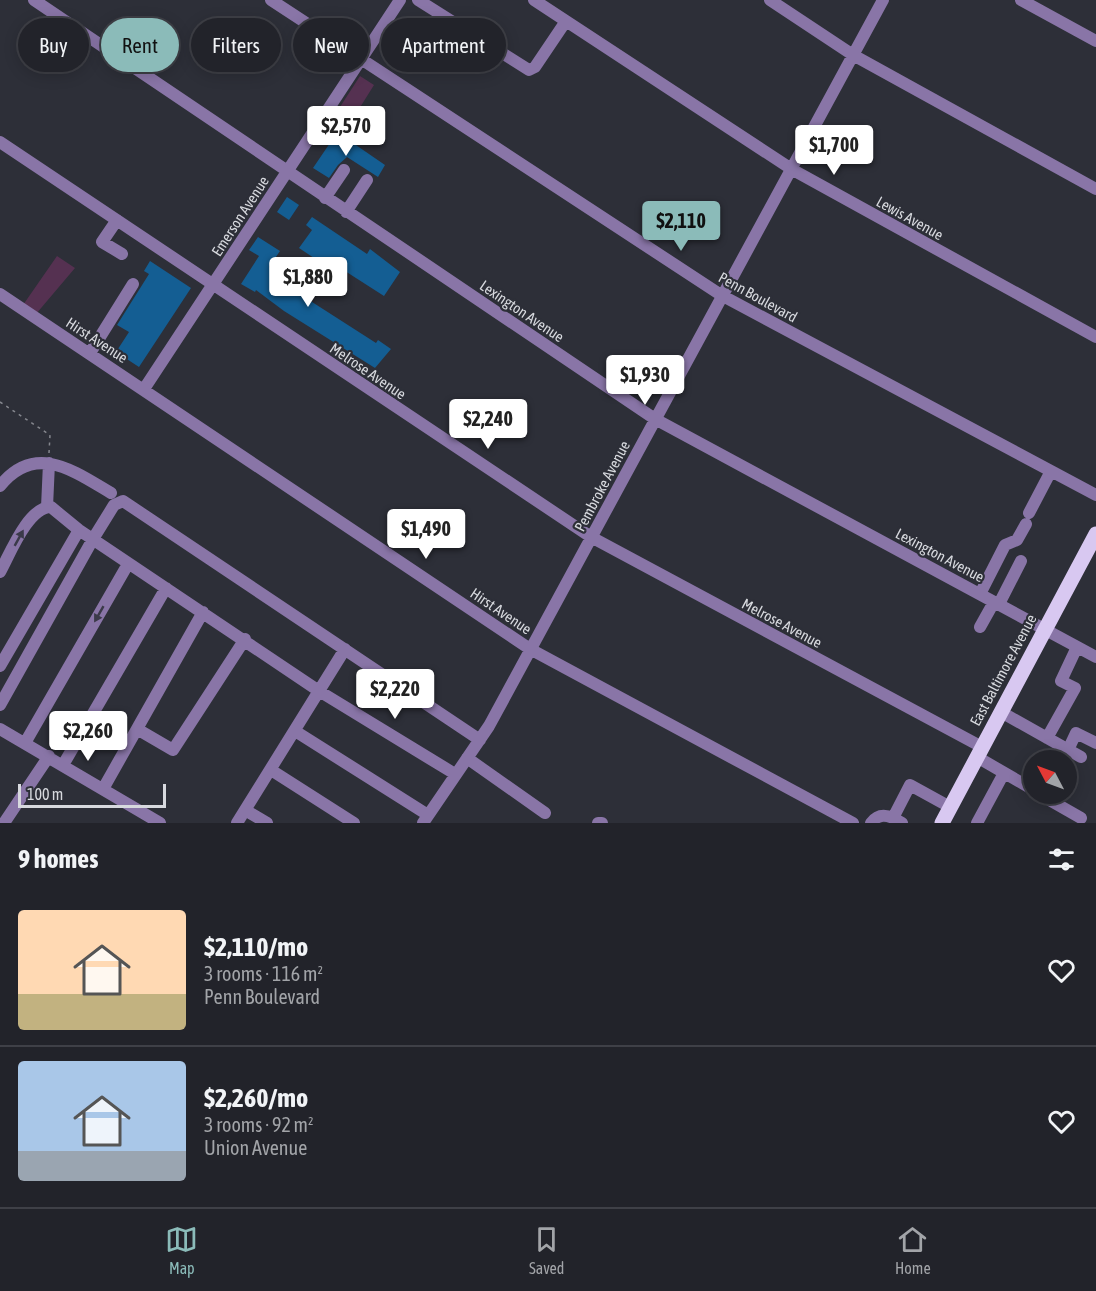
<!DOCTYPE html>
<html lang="en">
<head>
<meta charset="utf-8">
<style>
  body { margin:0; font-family:"Asap Condensed",sans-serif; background:#2a2b32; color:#f1f3f6; height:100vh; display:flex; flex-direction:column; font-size:22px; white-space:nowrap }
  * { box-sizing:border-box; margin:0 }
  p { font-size:20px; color:#a2a4a8 }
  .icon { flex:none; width:33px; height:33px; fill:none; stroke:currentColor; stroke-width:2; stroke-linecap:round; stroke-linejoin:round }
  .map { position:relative; height:823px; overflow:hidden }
  .sheet { display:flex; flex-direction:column; background:#22232a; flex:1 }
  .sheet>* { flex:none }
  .hud { position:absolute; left:18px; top:18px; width:600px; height:54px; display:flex; gap:12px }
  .needle { width:39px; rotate:311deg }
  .buttons { position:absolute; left:1023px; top:750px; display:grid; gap:12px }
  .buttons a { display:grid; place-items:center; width:54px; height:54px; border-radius:50%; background:#22232a; box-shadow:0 3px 15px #0003,0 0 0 2px #3f4047; font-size:30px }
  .scale { position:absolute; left:18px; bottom:15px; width:148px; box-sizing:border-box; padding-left:6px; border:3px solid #d7d9de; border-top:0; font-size:16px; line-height:21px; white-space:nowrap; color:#d7d9de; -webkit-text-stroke:4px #2d2f38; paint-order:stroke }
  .price { position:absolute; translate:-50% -51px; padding:0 14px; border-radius:6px; background:#fff; color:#222; font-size:20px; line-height:39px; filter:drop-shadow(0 2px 3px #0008) }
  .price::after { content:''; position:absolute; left:50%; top:36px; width:18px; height:14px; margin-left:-9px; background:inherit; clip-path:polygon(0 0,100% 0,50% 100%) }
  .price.active { background:#8bbbb9; color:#111 }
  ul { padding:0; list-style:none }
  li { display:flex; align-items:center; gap:18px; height:150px; padding:0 18px }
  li+li { border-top:2px solid #3f4047 }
  li span { display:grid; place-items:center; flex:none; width:168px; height:120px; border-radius:6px; color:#555 }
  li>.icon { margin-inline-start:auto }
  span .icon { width:72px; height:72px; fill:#fffc; stroke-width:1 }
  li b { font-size:26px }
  h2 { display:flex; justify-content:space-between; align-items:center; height:72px; padding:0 18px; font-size:26px }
  .chip { padding:0 21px; border-radius:27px; background:#22232a; box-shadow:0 3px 15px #0003,0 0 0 2px #3f4047; font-size:21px; line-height:54px }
  .chip.active { background:#8bbbb9; color:#111 }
  .dock { display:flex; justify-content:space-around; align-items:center; height:84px; border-top:2px solid #3f4047; background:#22232a; font-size:16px; color:#a2a4a8 }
  .dock a { display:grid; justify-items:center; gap:3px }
  .dock .active { color:#8bbbb9 }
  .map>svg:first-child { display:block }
</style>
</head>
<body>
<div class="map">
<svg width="1096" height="823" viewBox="0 0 1096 823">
  <rect width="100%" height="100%" fill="#2d2f38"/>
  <!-- green -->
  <path fill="#553151" d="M360,76L374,85L344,133L329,124Z
    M57,256L75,268L36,314L23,305Z"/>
  <!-- building -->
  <path fill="#145e93" d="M334,130L385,165L378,177L347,157L338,165L329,178L313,168L330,143L327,141Z
    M287,197L299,205L289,220L277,212Z
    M312,217L367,254L370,249L400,272L384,296L345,271L341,276L299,248L312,230L306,225Z
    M258,237L280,251L269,267L287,279L284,284L376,343L378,340L391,349L375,368L284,311L256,290L255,292L241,284L259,256L249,250Z
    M150,261L191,288L139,367L116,352L129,332L117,325L149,274L144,271Z"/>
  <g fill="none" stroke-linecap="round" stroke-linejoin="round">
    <!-- path -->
    <path stroke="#85878e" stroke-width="1.5" stroke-dasharray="3 4.5" stroke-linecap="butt" d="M0,402L50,435L49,453"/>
    <!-- minor -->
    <path stroke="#8975a7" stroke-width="12" d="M34,0L655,419L1096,657
      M271,0L721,295L1096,495
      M418,0L529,70L535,67L566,21
      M534,0L793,170L1096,337
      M770,0L853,55L1096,189
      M1021,0L1096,41
      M0,142L591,537L982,747
      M325,198L344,170
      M346,212L367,180
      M117,220L102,242L122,254
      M0,294L530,649L853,823
      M90,353L133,284
      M144,389L400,0
      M0,486C35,442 74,471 111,493
      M47,507L49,463
      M1029,513L1051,471
      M0,572C10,554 28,507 51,507L79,530L319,691L455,774
      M980,594L1005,545L1017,540L1026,524
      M999,604L1021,561
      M980,627L994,602
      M0,666L79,530
      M0,705L93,539L114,505L123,501L480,740
      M1001,712L1081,757
      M0,729L160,823
      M137,729L173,750L245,639
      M295,731L428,815
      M1047,738L1075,688L1061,681L1077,647
      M25,743L128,564
      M1068,750L1076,733L1096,743
      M977,757L1034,790
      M467,758L545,813
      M63,765L166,588
      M271,770L354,823
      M103,789L203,612
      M1039,794L1081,818
      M245,810L267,823
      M4,823L49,756
      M237,823L345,649
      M423,823L489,726L883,0
      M598,823H602
      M871,823C877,815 884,814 893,818
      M902,823L893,818L910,785L950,807
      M977,823L1004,773"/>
    <!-- major -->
    <path stroke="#d8c8f1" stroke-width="15" d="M942,823L1096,534"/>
  </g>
  <!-- one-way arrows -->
  <defs><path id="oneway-solid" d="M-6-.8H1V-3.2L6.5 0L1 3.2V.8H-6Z" transform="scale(1.5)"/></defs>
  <g fill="#3b3a49">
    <use href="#oneway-solid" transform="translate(19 538) rotate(-61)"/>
    <use href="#oneway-solid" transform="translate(99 614) rotate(120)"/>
  </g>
  <g text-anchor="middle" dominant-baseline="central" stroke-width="4.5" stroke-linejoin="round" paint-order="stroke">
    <!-- street labels -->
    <g font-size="15" fill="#d7d9de" stroke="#2d2f38">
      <text transform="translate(240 216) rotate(-57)">Emerson Avenue</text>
      <text transform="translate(910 218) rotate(29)">Lewis Avenue</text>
      <text transform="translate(758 297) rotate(29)">Penn Boulevard</text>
      <text transform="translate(522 311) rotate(34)">Lexington Avenue</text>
      <text transform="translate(97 340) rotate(33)">Hirst Avenue</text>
      <text transform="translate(368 371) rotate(34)">Melrose Avenue</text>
      <text transform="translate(602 486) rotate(-62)">Pembroke Avenue</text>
      <text transform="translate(940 555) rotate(28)">Lexington Avenue</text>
      <text transform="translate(501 611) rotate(34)">Hirst Avenue</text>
      <text transform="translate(782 623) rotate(28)">Melrose Avenue</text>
      <text transform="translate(1003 670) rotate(-62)">East Baltimore Avenue</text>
    </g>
  </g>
</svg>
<div class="buttons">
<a><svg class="needle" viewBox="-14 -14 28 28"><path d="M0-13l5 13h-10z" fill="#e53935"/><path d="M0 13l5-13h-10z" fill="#a2a4a8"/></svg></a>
</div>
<div class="scale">100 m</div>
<b class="price" style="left:346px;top:157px">$2,570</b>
<b class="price" style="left:834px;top:176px">$1,700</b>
<b class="price active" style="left:681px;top:252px">$2,110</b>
<b class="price" style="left:308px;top:308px">$1,880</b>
<b class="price" style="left:645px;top:406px">$1,930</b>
<b class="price" style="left:488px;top:450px">$2,240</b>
<b class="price" style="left:426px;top:560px">$1,490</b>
<b class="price" style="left:395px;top:720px">$2,220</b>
<b class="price" style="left:88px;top:762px">$2,260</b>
<div class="hud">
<a class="chip">Buy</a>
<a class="chip active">Rent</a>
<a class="chip">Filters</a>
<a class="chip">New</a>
<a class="chip">Apartment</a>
</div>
</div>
<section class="sheet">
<h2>9 homes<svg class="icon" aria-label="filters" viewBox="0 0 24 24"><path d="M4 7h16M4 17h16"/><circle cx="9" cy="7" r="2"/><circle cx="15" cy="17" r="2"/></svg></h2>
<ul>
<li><span style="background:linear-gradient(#ffd9b3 70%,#c2b280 0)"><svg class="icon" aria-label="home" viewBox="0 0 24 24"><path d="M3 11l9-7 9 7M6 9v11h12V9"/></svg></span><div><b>$2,110/mo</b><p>3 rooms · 116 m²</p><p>Penn Boulevard</p></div><svg class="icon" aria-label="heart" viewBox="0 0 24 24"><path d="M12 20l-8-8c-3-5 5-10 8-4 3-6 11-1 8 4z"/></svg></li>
<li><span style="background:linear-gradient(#a9c7e8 75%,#9aa5b1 0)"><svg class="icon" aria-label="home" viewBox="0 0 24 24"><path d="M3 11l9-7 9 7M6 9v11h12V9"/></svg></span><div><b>$2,260/mo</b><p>3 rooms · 92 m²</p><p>Union Avenue</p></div><svg class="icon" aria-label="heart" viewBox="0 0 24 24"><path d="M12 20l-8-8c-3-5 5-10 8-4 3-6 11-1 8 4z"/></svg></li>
</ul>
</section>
<nav class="dock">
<a class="active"><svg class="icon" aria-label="map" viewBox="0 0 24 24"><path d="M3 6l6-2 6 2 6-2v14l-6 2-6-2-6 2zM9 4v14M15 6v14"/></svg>Map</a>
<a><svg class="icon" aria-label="saved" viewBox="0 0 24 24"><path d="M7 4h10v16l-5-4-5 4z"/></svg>Saved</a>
<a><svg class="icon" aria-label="home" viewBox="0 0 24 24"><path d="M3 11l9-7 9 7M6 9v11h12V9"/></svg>Home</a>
</nav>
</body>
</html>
